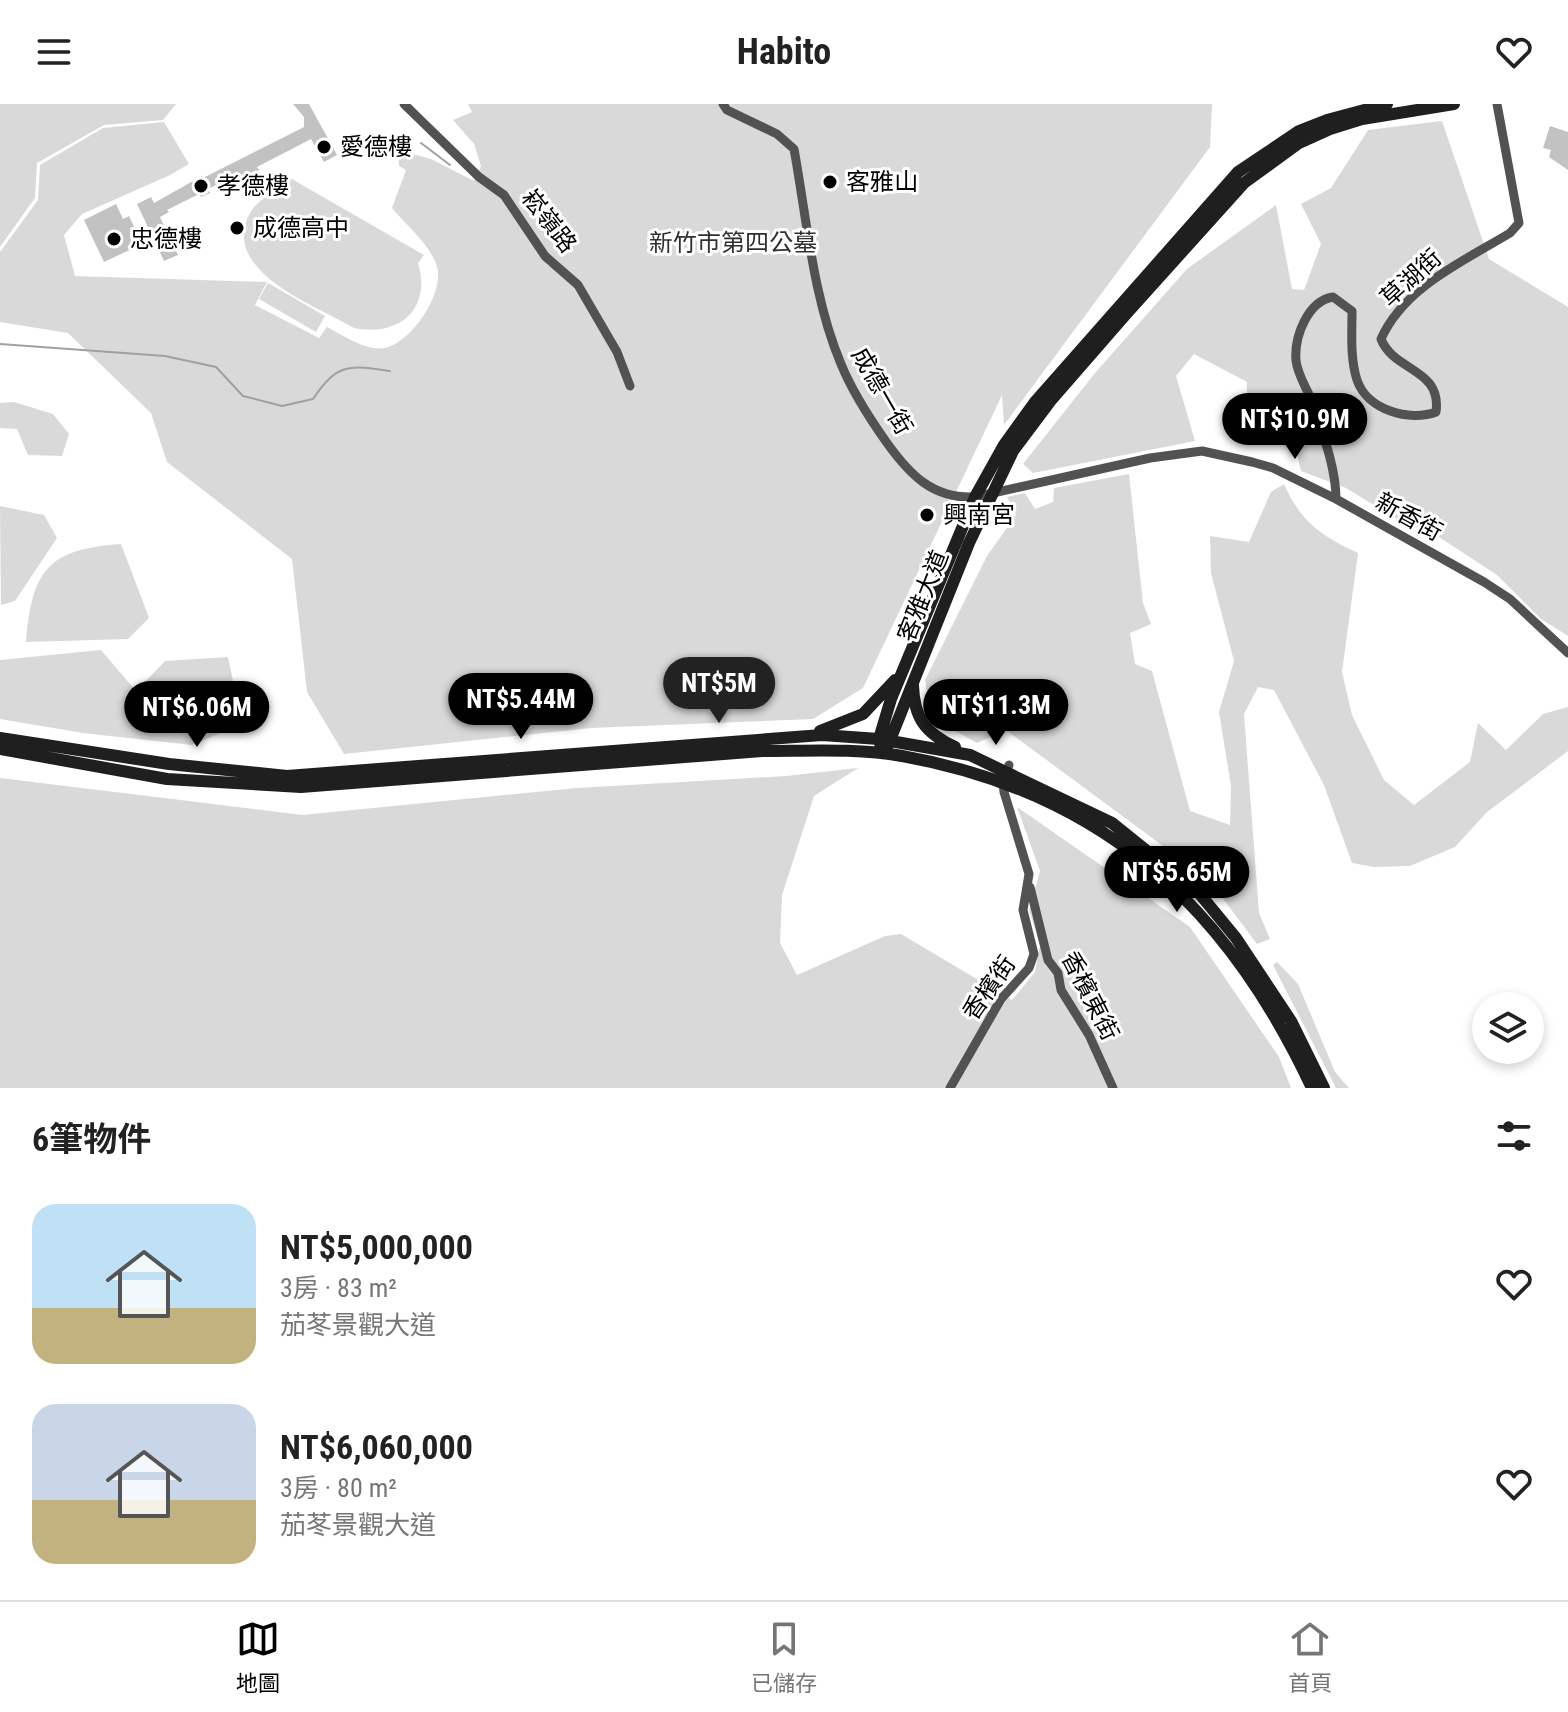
<!DOCTYPE html>
<html lang="zh-TW">
<head>
<meta charset="utf-8">
<style>
  body { margin:0; font-family:"Roboto Condensed","Noto Sans TC",sans-serif; background:#f6f6f6; color:#222; height:100vh; display:flex; flex-direction:column; font-size:30px; white-space:nowrap }
  * { box-sizing:border-box; margin:0 }
  p { font-size:26px; color:#767676 }
  .icon { flex:none; width:44px; height:44px; fill:none; stroke:currentColor; stroke-width:2; stroke-linecap:round; stroke-linejoin:round }
  .map { position:relative; height:984px; overflow:hidden }
  .side { display:flex; flex-direction:column; background:#fff; flex:1 }
  .side>* { flex:none }
  .tools { position:absolute; left:1472px; top:888px; display:grid; gap:16px }
  .tools a { display:grid; place-items:center; width:72px; height:72px; border-radius:50%; background:#fff; box-shadow:0 4px 12px #0003; font-size:40px }
  .price { position:absolute; translate:-50% -68px; padding:0 18px; border-radius:28px; background:#000; color:#fff; font-size:26px; line-height:52px; filter:drop-shadow(0 2px 4px #0008) }
  .price::after { content:''; position:absolute; left:50%; top:48px; width:24px; height:18px; margin-left:-12px; background:inherit; clip-path:polygon(0 0,100% 0,50% 100%) }
  .price.current { background:#222; color:#fff }
  ul { padding:0; list-style:none }
  li { display:flex; align-items:center; gap:24px; height:200px; padding:0 32px }
  li span { display:grid; place-items:center; flex:none; width:224px; height:160px; border-radius:24px; color:#555 }
  li>.icon { margin-inline-start:auto }
  span .icon { width:96px; height:96px; fill:#fffc; stroke-width:1 }
  li b { font-size:34px }
  h2 { display:flex; justify-content:space-between; align-items:center; height:96px; padding:0 32px; font-size:34px }
  header { display:flex; justify-content:space-between; align-items:center; height:104px; padding:0 32px; background:#fff; font-size:36px; font-weight:700 }
  .dock { display:flex; justify-content:space-around; align-items:center; height:112px; border-top:2px solid #e0e0e0; background:#fff; font-size:22px; color:#767676 }
  .dock a { display:grid; justify-items:center; gap:4px }
  .dock .current { color:#000 }
  .map>svg:first-child { display:block }
</style>
</head>
<body>
<header><svg class="icon" aria-label="menu" viewBox="0 0 24 24"><path d="M4 6h16M4 12h16M4 18h16"/></svg>Habito<svg class="icon" aria-label="heart" viewBox="0 0 24 24"><path d="M12 20l-8-8c-3-5 5-10 8-4 3-6 11-1 8 4z"/></svg></header>
<div class="map">
<svg width="1568" height="984" viewBox="0 0 1568 984">
  <rect width="100%" height="100%" fill="#fff"/>
  <!-- green -->
  <path fill="#d9d9d9" d="M0,0H176L163,16L104,21L37,59L35,94L0,143Z
    M468,0H1212L1210,43L1004,321L1002,291L863,584L813,615L591,624L344,650L307,588L292,455L167,358L151,309L68,229L0,218V148L38,96L40,61L103,24L164,18L189,60L168,72L82,110L64,131L75,172L267,178L255,201L319,234L327,223C343,231 365,247 384,244C410,240 445,189 437,163C431,141 406,121 392,104L406,66L399,62L398,46L431,55L474,77L481,62L474,40L453,16L472,8Z
    M1442,17L1489,155L1568,203V532L1541,515L1497,471L1439,433L1395,414L1346,384L1301,367L1290,321L1246,320L1247,278L1194,250L1176,272L1195,337L1033,369L1023,360L1095,269L1187,165L1276,101L1292,185L1304,186L1321,140L1301,100L1331,84L1368,26Z
    M290,74L424,151L418,159C432,205 399,233 354,224C317,202 218,167 250,109C260,91 280,90 290,74Z
    M268,179L325,212L316,228L259,195Z
    M14,298L53,310L69,330L62,352L28,351L17,325L0,324V299Z
    M1129,370L1143,499L1151,520L1130,529L1135,560L1152,567L1190,707L1230,721L1231,682L1219,608L1234,557L1211,469L1210,432L1249,438L1271,388L1284,380C1300,417 1321,432 1358,449L1342,568L1352,611L1384,676L1414,701L1470,658L1478,619L1506,646L1543,610L1568,603V647L1487,708L1455,743L1410,762L1374,763L1352,759L1324,681L1274,586L1258,583L1244,610L1259,809L1270,835L1257,840L1209,776L1006,626L977,639L932,614L925,576L987,452L1016,411L1007,393L1025,389L1035,405L1053,398L1054,384Z
    M0,402L44,411L57,434L15,497L1,501Z
    M121,440L149,514L128,535L26,538C32,466 48,445 121,440Z
    M101,546L136,587L165,557L228,553L242,620L192,641L83,629L0,615V556Z
    M858,664L814,692L782,791L780,839L797,871L885,832L901,830L1012,896L1035,868L1040,841L1029,806L1040,767L1017,703L1190,823L1279,953L1291,984H0V674L302,711L577,684L786,672Z
    M1277,858L1298,880L1335,968L1349,984H1336L1273,861Z"/>
  <g fill="none" stroke-linecap="round" stroke-linejoin="round">
    <!-- stream -->
    <path stroke="#a0a0a0" stroke-width="2" d="M421,39L450,61
      M0,240L165,252L216,263L243,292L282,302L313,295C337,259 349,261 390,267"/>
  </g>
  <!-- building -->
  <path fill="#c2c2c2" d="M293,0H309L337,51L324,58L311,35L257,63L261,70L255,73L253,68L241,74L239,70L208,85L210,89L201,93L199,90L167,106L169,108L160,113L178,151L164,157L137,100L151,93L154,99L202,72L203,74L304,23V13Z
    M1550,22L1568,28V66L1549,53L1551,46L1543,44Z
    M116,100L123,115L129,112L136,127L132,129L138,142L104,158L84,116Z"/>
  <g fill="none" stroke-linecap="round" stroke-linejoin="round">
    <!-- street -->
    <path stroke="#525252" stroke-width="9" d="M404,0L479,73L504,91L545,152L578,181L617,248L630,282
      M723,0L727,6L777,30L794,45C807,116 813,194 841,260C852,287 870,315 887,339C910,371 933,395 975,393L1150,354L1202,347L1252,358L1273,364L1336,395L1484,478L1510,495L1568,549
      M1336,395C1336,363 1322,328 1312,298C1307,284 1298,272 1296,257C1294,232 1308,197 1333,193L1352,207C1352,230 1350,254 1357,276C1367,306 1410,318 1436,308C1442,264 1394,268 1381,235C1404,183 1464,157 1510,129L1519,119L1497,0
      M1030,783L1048,856L1058,869L1061,886L1089,931L1113,984
      M950,984L1001,895L1029,864L1034,850L1023,806L1029,770L1004,688L1003,678L1009,661"/>
    <!-- secondary -->
    <path stroke="#1f1f1f" stroke-width="12" d="M913,581C914,614 925,629 955,643
      M820,627L863,610L895,576
      M0,634L169,660L287,672L822,631L879,635L970,651L1112,719L1199,789L1236,834L1291,917L1324,984
      M888,641L969,439L1013,347L1052,295L1126,210L1244,79L1299,39L1330,25L1362,15L1454,0
      M881,643L879,635L891,595L975,393L1004,341L1035,298L1238,68L1299,27L1327,16L1387,0
      M0,645L167,675L301,683L762,647C809,647 856,644 902,652C1103,688 1227,802 1312,984"/>
  </g>
  <!-- markers -->
  <g fill="#000" stroke="#fff" stroke-width="3">
    <circle cx="324" cy="43" r="8"/>
    <circle cx="830" cy="78" r="8"/>
    <circle cx="201" cy="82" r="8"/>
    <circle cx="237" cy="124" r="8"/>
    <circle cx="114" cy="135" r="8"/>
    <circle cx="927" cy="411" r="8"/>
  </g>
  <g text-anchor="middle" dominant-baseline="central" stroke-width="6" stroke-linejoin="round" paint-order="stroke">
    <!-- poi labels -->
    <g font-size="24" fill="#000" stroke="#fff" text-anchor="start">
      <text x="340" y="43">愛德樓</text>
      <text x="846" y="78">客雅山</text>
      <text x="217" y="82">孝德樓</text>
      <text x="253" y="124">成德高中</text>
      <text x="130" y="135">忠德樓</text>
      <text x="943" y="411">興南宮</text>
    </g>
    <!-- street labels -->
    <g font-size="24" fill="#000" stroke="#fff">
      <text transform="translate(549 117) rotate(52)">崧嶺路</text>
      <text transform="translate(1411 174) rotate(-42)">草湖街</text>
      <text transform="translate(882 287) rotate(60)">成德一街</text>
      <text transform="translate(1409 413) rotate(29)">新香街</text>
      <text transform="translate(923 492) rotate(-68)">客雅大道</text>
      <text transform="translate(989 884) rotate(-55)">香檳街</text>
      <text transform="translate(1090 892) rotate(63)">香檳東街</text>
    </g>
    <!-- park labels -->
    <g font-size="24" fill="#303030" stroke="#fff">
      <text x="733" y="139">新竹市第四公墓</text>
    </g>
  </g>
</svg>
<div class="tools">
<a><svg class="icon" aria-label="layers" viewBox="0 0 24 24"><path d="M12 4l9 5-9 5-9-5zM3 14l9 5 9-5"/></svg></a>
</div>
<b class="price" style="left:1295px;top:357px">NT$10.9M</b>
<b class="price current" style="left:719px;top:621px">NT$5M</b>
<b class="price" style="left:521px;top:637px">NT$5.44M</b>
<b class="price" style="left:996px;top:643px">NT$11.3M</b>
<b class="price" style="left:197px;top:645px">NT$6.06M</b>
<b class="price" style="left:1177px;top:810px">NT$5.65M</b>
</div>
<section class="side">
<h2>6筆物件<svg class="icon" aria-label="filters" viewBox="0 0 24 24"><path d="M4 7h16M4 17h16"/><circle cx="9" cy="7" r="2"/><circle cx="15" cy="17" r="2"/></svg></h2>
<ul>
<li><span style="background:linear-gradient(#bfe0f5 65%,#c2b280 0)"><svg class="icon" aria-label="home" viewBox="0 0 24 24"><path d="M3 11l9-7 9 7M6 9v11h12V9"/></svg></span><div><b>NT$5,000,000</b><p>3房 · 83 m²</p><p>茄苳景觀大道</p></div><svg class="icon" aria-label="heart" viewBox="0 0 24 24"><path d="M12 20l-8-8c-3-5 5-10 8-4 3-6 11-1 8 4z"/></svg></li>
<li><span style="background:linear-gradient(#c9d6e8 60%,#c2b280 0)"><svg class="icon" aria-label="home" viewBox="0 0 24 24"><path d="M3 11l9-7 9 7M6 9v11h12V9"/></svg></span><div><b>NT$6,060,000</b><p>3房 · 80 m²</p><p>茄苳景觀大道</p></div><svg class="icon" aria-label="heart" viewBox="0 0 24 24"><path d="M12 20l-8-8c-3-5 5-10 8-4 3-6 11-1 8 4z"/></svg></li>
</ul>
</section>
<nav class="dock">
<a class="current"><svg class="icon" aria-label="map" viewBox="0 0 24 24"><path d="M3 6l6-2 6 2 6-2v14l-6 2-6-2-6 2zM9 4v14M15 6v14"/></svg>地圖</a>
<a><svg class="icon" aria-label="saved" viewBox="0 0 24 24"><path d="M7 4h10v16l-5-4-5 4z"/></svg>已儲存</a>
<a><svg class="icon" aria-label="home" viewBox="0 0 24 24"><path d="M3 11l9-7 9 7M6 9v11h12V9"/></svg>首頁</a>
</nav>
</body>
</html>
